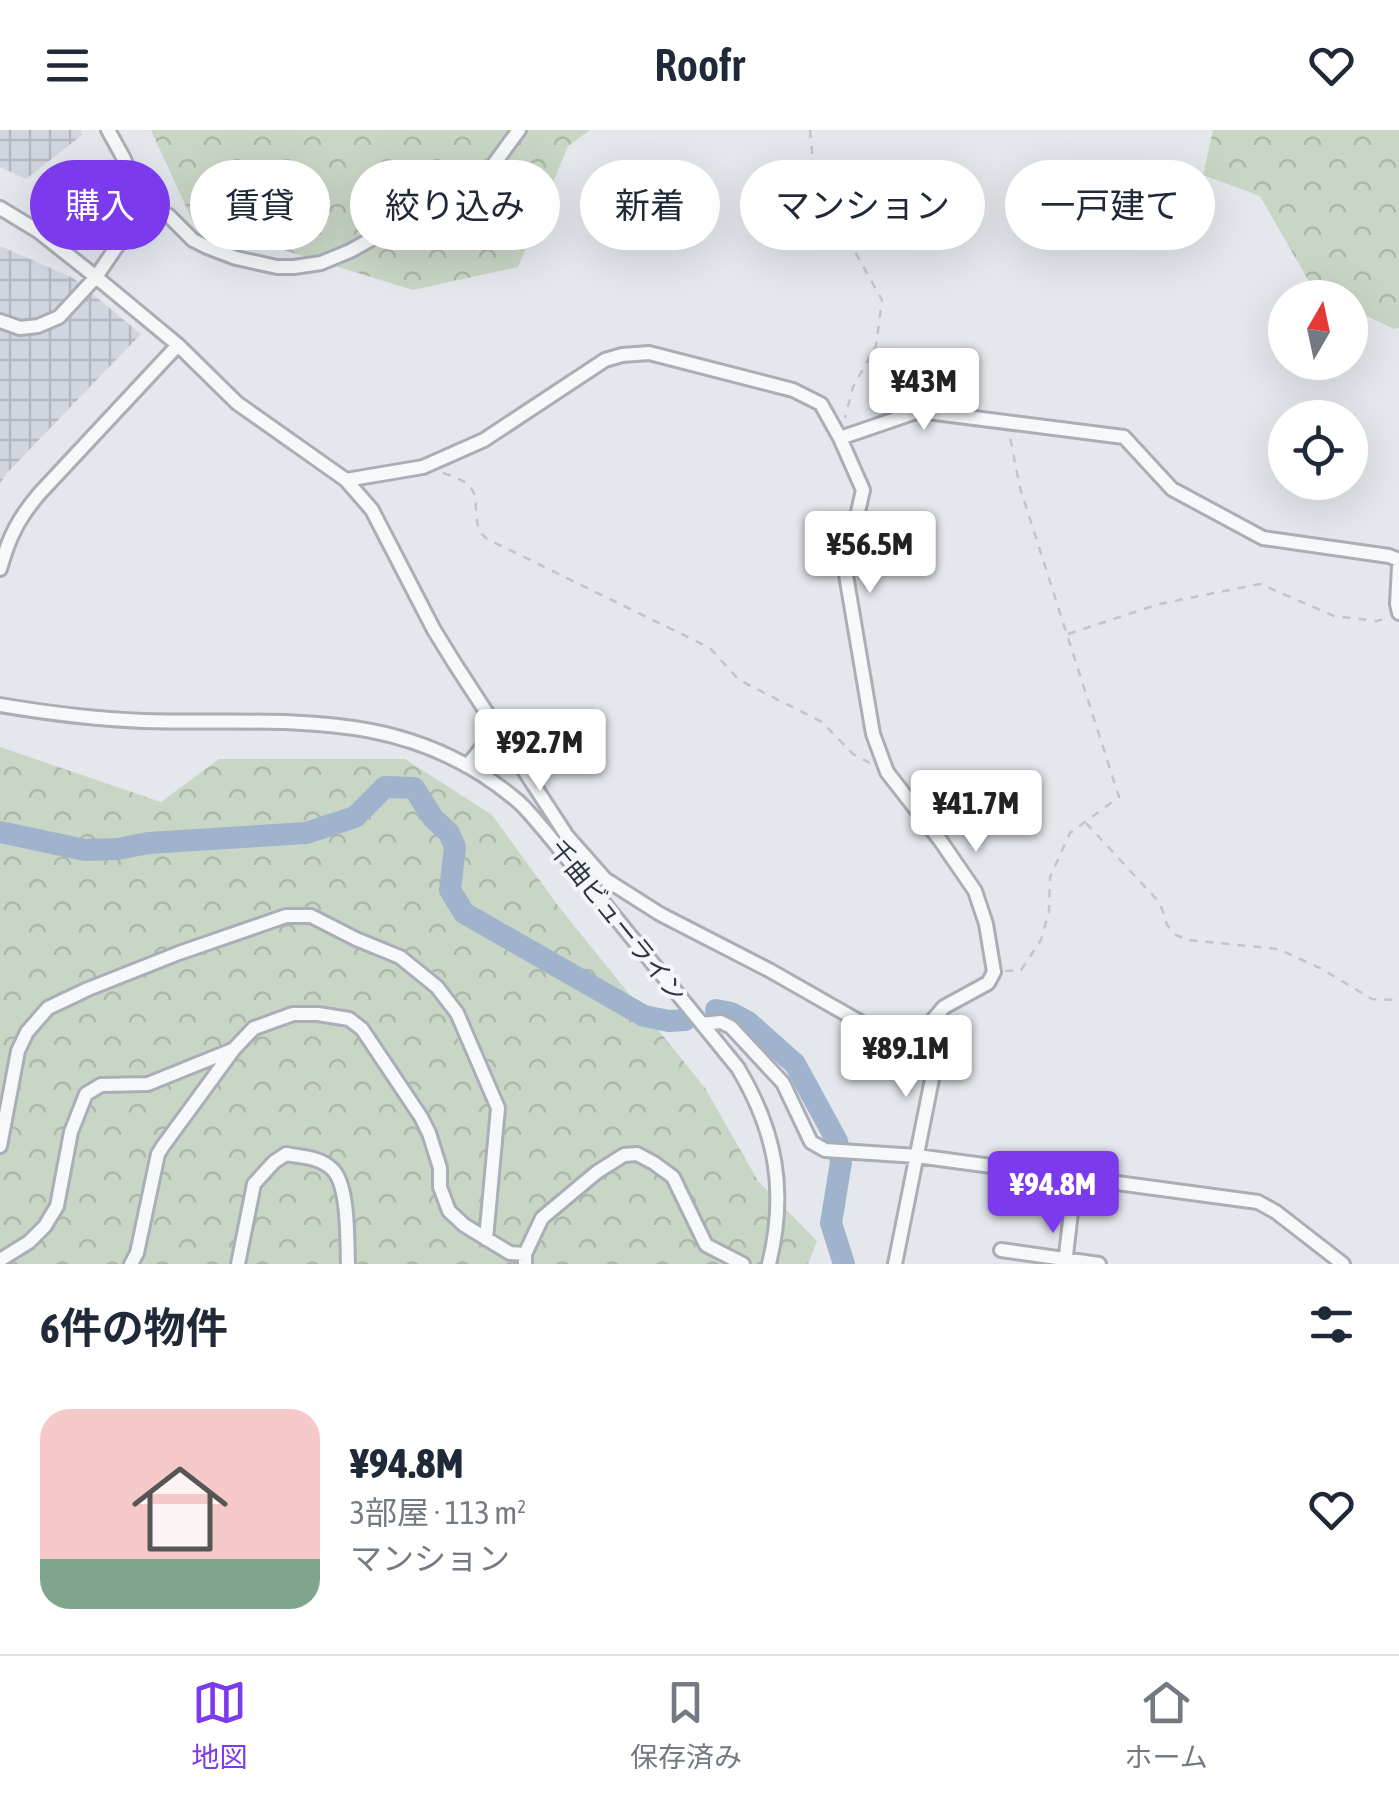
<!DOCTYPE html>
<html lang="ja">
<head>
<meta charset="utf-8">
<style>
  body { margin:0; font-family:"Asap Condensed","Noto Sans JP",sans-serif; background:#f6f6f7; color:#1f2937; height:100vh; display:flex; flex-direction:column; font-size:38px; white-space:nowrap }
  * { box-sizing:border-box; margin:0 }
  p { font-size:32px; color:#747a83 }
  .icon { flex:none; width:55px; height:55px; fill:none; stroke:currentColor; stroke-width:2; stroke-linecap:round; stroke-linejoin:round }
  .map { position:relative; height:1134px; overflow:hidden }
  .drawer { display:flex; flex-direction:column; background:#fff; flex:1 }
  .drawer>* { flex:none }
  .guide { position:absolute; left:30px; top:30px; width:1340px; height:90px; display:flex; gap:20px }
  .needle { width:65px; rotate:9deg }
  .controls { position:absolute; left:1268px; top:150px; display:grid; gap:20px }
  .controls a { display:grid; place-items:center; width:100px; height:100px; border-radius:50%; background:#fff; box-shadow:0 10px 40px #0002; font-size:50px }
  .price { position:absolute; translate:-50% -85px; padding:0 22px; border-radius:10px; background:#fff; color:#222; font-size:32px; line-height:65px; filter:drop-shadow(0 2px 5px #0008) }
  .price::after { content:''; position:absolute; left:50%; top:60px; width:30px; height:22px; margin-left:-15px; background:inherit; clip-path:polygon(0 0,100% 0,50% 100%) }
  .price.current { background:#7c3aed; color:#fff }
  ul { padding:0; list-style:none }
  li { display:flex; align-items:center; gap:30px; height:250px; padding:0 40px }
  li+li { border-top:2px solid #e0e1e3 }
  li span { display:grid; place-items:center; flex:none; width:280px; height:200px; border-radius:30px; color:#555 }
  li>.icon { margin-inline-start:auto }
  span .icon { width:120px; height:120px; fill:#fffc; stroke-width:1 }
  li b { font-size:42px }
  h2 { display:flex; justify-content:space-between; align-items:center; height:120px; padding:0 40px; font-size:42px }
  .pill { padding:0 35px; border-radius:45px; background:#fff; box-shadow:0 10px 40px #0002; font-size:35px; line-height:90px }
  .pill.current { background:#7c3aed; color:#fff }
  header { display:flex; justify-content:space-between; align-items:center; height:130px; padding:0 40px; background:#fff; font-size:45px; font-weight:600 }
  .dock { display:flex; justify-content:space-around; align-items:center; height:140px; border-top:2px solid #e0e1e3; background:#fff; font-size:28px; color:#747a83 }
  .dock a { display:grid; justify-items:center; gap:5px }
  .dock .current { color:#7c3aed }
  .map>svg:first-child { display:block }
</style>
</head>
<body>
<header><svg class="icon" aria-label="menu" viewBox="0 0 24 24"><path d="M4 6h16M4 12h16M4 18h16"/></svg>Roofr<svg class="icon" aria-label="heart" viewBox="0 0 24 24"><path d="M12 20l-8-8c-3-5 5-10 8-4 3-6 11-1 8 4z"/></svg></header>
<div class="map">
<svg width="1399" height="1134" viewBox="0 0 1399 1134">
  <defs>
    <pattern id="industrial-grid" width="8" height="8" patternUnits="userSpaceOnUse" patternTransform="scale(2.5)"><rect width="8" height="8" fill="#d2d6de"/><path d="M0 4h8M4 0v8" fill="none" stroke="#b4b8c0"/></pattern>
    <pattern id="forest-crowns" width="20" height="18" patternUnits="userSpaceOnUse" patternTransform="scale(2.5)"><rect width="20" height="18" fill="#c9d6c5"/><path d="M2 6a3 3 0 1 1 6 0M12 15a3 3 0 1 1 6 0" fill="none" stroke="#adb8ab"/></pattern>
  </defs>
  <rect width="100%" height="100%" fill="#e4e7ec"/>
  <!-- industrial -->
  <path fill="url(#industrial-grid)" d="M0,0H80L82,5L26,49L0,37Z
    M0,116L73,148L141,204L6,344L0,354Z"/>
  <!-- forest -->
  <path fill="url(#forest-crowns)" d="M151,0H590L568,16L518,137L413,160L193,92Z
    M1213,0H1399V198L1394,199L1350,178V168L1327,167L1315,162L1260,66L1203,45Z
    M0,617L161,672L219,629H405L492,685L559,777L705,958L758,1051L817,1111L808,1134H0Z"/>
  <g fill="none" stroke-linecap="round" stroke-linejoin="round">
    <!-- river -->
    <path stroke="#9fb4cc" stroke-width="22" d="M0,702L85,720L118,719L148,713L306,703L355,687L385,657L414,658L433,688L449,703L455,717L450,760L464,783L644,886L669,891L685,890
      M716,880L731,883L748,892L795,934L837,1011L841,1032L831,1093L844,1134"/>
    <!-- minor casing -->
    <g stroke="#a9aeb7" stroke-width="18">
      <path id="minor" d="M139,69L169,86L193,110L207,117L236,128L277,137H294L321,133L350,121L473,53L491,38L519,0
        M0,78L38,101L96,147L178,215L237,273L346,350L372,380L434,500L455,534L567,706L605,749L660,784L769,840L876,901L909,904L918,907L928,922L933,944L895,1134
        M0,191L20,198L38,196L59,187L96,147L136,88L139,69L136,57L123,27L108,0
        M840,308L919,281L1124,307L1172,359L1263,408L1389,426L1399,430
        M346,350L423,337L484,310L605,230L622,225L649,223L793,260L821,274L840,308L863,360L845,439L873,604L887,642L940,710L975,761L986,794L994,842L988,853L944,877L918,907
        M1399,436L1397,474L1399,483
        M0,439C9,407 18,389 39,364L178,215
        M0,575C47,583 96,589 144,591C278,595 401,574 514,668C526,677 535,690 545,701L738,938C776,1002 787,1061 769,1134
        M467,636L498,598
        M702,894L721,892L731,897L783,953L811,1012L825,1020L917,1026L1258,1072L1276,1082L1343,1134
        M0,1016L18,921L27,902L48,878L88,859L179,823L286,786H311L356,809L400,827L437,857L457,883L498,978L486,1109
        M1001,1120L1099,1134
        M0,1130L29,1112L45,1096L57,1076L71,1002L86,964L101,955L148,954L232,920
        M131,1134L137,1123L158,1024L163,1016L234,919L254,898L293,884H318L349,889L362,899L421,987L429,1003L440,1038V1057L449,1081L464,1095L510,1123L525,1124
        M238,1134L254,1054L274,1032L286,1024C301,1027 320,1027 332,1039C349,1054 347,1111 348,1134
        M525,1134V1124L542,1088L597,1042L624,1025L637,1024L654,1033L673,1047L706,1115L743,1134
        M1065,1134L1075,1047"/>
    </g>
    <!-- path -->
    <path stroke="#c2c5cb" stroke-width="2.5" stroke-dasharray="8 8" stroke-linecap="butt" d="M810,0L812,21L810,83L854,120L882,170L876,216L853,257L845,288
      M443,343C486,356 471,367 479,401L487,409L710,518L739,550L822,592L853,624L870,633
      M1068,504L1159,474L1260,454L1334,486L1377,491L1386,488
      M1086,693L1160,773L1167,795L1176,805L1188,810L1278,819L1320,838L1372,869L1399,870
      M1005,841L1021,840L1041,810L1049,781L1050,747L1070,703L1119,667L1020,358L1010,307"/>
    <!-- minor -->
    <use href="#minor" stroke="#f7f8fa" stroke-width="12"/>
  </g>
  <g text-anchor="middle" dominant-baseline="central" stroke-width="8" stroke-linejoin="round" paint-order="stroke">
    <!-- street labels -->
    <g font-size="25" fill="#2b3445" stroke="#f4f6f9">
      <text transform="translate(618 791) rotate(51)">千曲ビューライン</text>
    </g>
  </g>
</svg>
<div class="controls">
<a><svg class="needle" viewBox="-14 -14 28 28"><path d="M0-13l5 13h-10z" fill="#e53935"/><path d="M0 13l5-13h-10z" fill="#747a83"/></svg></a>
<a><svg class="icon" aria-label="locate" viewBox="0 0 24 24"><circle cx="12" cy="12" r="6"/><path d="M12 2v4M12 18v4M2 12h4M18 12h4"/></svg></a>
</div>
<b class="price" style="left:924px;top:303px">¥43M</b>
<b class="price" style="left:870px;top:466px">¥56.5M</b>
<b class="price" style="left:540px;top:664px">¥92.7M</b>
<b class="price" style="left:976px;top:725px">¥41.7M</b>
<b class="price" style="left:906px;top:970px">¥89.1M</b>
<b class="price current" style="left:1053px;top:1106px">¥94.8M</b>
<div class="guide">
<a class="pill current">購入</a>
<a class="pill">賃貸</a>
<a class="pill">絞り込み</a>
<a class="pill">新着</a>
<a class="pill">マンション</a>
<a class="pill">一戸建て</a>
</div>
</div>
<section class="drawer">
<h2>6件の物件<svg class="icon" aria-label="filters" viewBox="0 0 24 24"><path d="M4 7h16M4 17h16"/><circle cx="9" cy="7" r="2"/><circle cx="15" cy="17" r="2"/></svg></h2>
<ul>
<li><span style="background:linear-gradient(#f6c9c9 75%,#7fa58c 0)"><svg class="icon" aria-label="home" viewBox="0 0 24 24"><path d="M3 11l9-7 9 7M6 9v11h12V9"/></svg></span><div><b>¥94.8M</b><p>3部屋 · 113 m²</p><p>マンション</p></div><svg class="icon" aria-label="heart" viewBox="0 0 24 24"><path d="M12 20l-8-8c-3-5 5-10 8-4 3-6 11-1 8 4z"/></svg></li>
</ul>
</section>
<nav class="dock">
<a class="current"><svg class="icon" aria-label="map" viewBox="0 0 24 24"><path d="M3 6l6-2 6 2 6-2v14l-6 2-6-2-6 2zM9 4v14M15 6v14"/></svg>地図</a>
<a><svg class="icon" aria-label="saved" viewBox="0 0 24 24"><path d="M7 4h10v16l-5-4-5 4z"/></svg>保存済み</a>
<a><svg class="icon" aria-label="home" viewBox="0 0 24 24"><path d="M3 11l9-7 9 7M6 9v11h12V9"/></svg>ホーム</a>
</nav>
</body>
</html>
